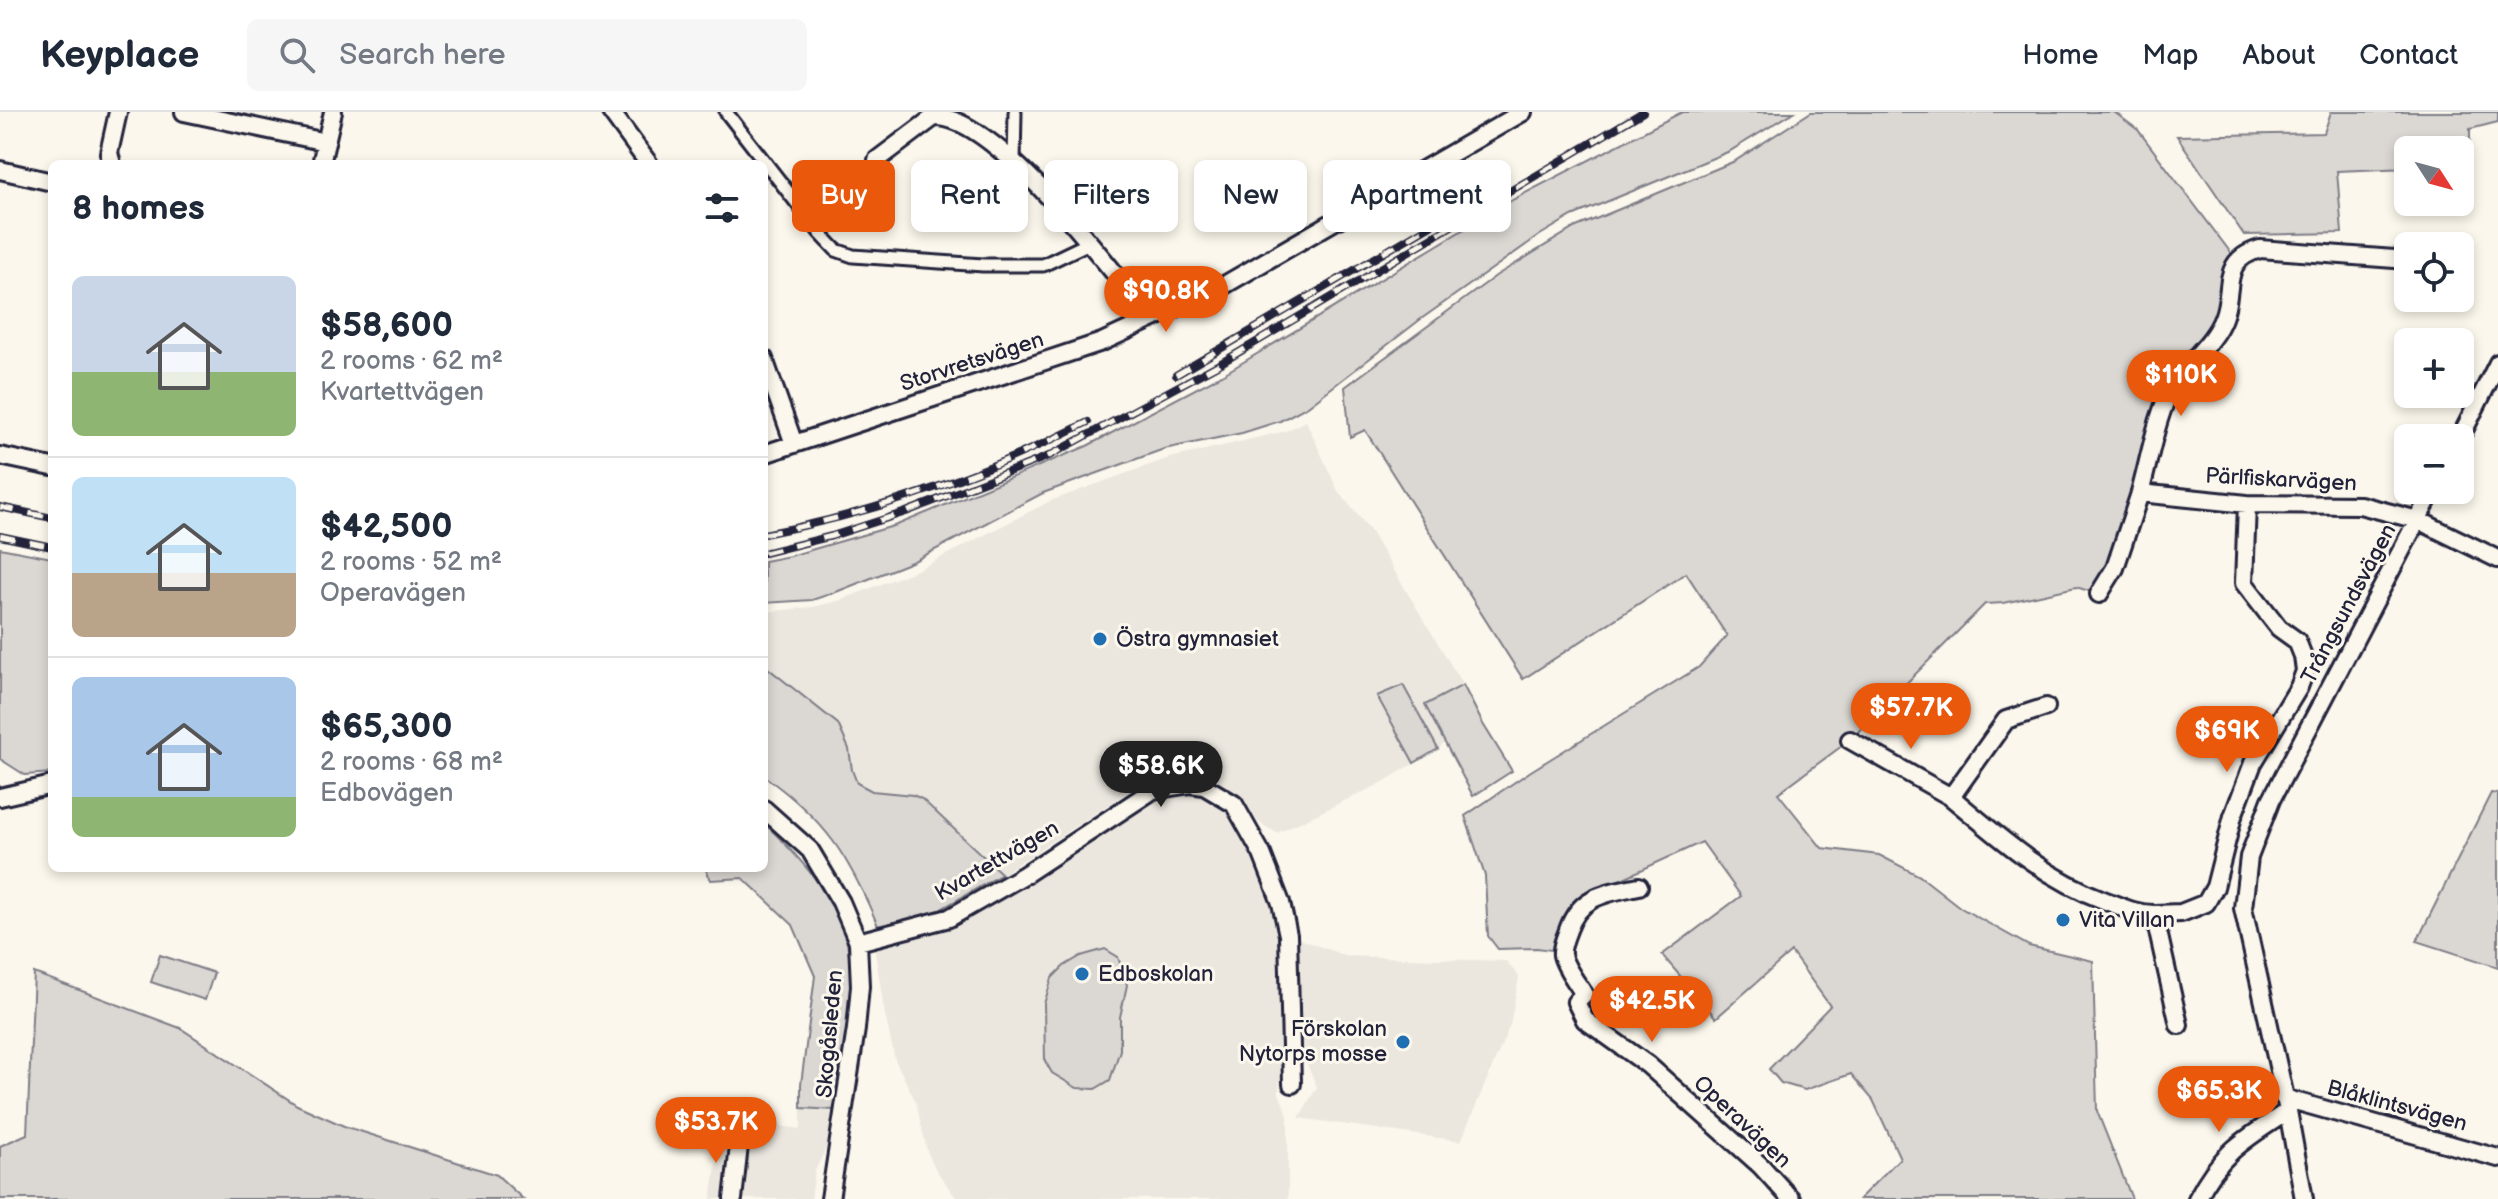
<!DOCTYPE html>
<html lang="en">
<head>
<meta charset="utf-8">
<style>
  body { margin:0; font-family:"Balsamiq Sans",sans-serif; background:#f6f6f7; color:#1f2937; height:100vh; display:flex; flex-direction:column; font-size:30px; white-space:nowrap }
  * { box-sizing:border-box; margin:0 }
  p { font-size:26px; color:#747a83 }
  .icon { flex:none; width:44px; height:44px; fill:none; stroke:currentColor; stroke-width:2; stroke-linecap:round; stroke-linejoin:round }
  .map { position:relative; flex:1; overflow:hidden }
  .sheet { position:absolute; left:48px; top:48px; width:720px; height:712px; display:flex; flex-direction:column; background:#fff; border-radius:12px; box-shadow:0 4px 12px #0003 }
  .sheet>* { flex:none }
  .banner { position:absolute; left:792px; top:48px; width:760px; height:72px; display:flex; gap:16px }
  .needle { width:52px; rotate:126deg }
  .tools { position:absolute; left:2394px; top:24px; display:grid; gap:16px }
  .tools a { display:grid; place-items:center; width:80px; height:80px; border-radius:12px; background:#fff; box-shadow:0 4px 12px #0003; font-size:40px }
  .price { position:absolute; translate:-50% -68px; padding:0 18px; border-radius:28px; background:#ea580c; color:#fff; font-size:26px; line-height:52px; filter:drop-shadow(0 2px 4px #0008) }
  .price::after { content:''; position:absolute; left:50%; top:48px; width:24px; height:18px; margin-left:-12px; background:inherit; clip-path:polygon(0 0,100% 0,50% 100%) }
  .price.on { background:#222; color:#fff }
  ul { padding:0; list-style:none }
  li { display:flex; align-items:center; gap:24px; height:200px; padding:0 24px }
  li+li { border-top:2px solid #e0e1e3 }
  li span { display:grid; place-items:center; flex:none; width:224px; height:160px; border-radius:12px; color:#555 }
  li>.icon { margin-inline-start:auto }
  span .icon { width:96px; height:96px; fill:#fffc; stroke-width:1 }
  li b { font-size:34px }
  h2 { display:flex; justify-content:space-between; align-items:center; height:96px; padding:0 24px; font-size:34px }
  .tag { padding:0 28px; border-radius:12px; background:#fff; box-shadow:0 4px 12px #0003; font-size:28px; line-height:72px }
  .tag.on { background:#ea580c; color:#fff }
  header { display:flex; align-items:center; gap:48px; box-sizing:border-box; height:112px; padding:0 40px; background:#fff; border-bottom:2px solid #e0e1e3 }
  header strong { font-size:38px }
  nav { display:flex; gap:44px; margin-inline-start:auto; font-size:28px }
  .search { width:560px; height:72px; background:#f6f6f7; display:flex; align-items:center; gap:20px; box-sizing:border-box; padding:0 28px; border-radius:12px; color:#747a83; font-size:30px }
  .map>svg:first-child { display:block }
</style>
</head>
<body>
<header>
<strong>Keyplace</strong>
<div class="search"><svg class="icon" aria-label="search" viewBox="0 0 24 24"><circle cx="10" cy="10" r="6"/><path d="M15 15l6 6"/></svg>Search here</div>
<nav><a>Home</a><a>Map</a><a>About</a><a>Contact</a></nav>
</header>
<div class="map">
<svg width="2498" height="1087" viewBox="0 0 2498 1087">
  <rect width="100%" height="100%" fill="#fbf7ec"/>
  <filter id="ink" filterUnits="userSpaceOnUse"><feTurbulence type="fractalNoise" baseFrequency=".0125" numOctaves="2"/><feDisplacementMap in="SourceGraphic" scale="16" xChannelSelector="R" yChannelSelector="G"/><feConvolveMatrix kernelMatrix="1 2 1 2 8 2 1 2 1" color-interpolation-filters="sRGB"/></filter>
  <g filter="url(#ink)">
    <!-- built -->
    <path fill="#ebe7df" d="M1306,309L1338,379L1369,417L1477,596L1475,603L1438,637L1378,673L1277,721L1259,711L1237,682L1205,664L1178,659L1154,663L1002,762L922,687L913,683L872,679L857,670L852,658L849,637L838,612L764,553V500L813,495L838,489L917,458L1050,389L1166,347L1286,319Z
      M1190,672L1234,692L1288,823L1346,844L1506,849L1519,865L1510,913L1461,1029L1299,1006L1317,975L1305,948L1288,829L1279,981L1288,1004V1087H957L936,1058L927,1039L916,990L895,948L884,898L873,827L949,806L1153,678Z
      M801,996L834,998L829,1030L815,1059L811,1087H711L723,1006L801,1017Z"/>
    <!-- green -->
    <path fill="#dbd8d3" stroke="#7e7d87" stroke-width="2" d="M1682,0H1794L1730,39L1572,104L1540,123L1421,207L1308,294L1280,309L1242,321L1164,337L1043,381L914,449L836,480L812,488L764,491V449L790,444L897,413L1087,334L1222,263L1514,87Z
      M1811,0H2114L2138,18L2237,149L2224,206L2174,271L2099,482L2076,475L2004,491L1985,492L1850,628L1778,681L1822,736L1879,743L1920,764L1961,796L2029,834L2093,849L2097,999L2132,1087H1859L1900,1046L1873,988L1851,962L1805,978L1781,971L1769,957L1830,894L1791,840L1716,906L1662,843L1741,784L1702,730L1582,785L1558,839L1537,836L1498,837L1488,824L1485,764L1465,704L1531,659L1699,555L1727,524L1686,461L1523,567L1365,318L1350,325L1345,275L1497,163L1574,116L1735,49Z
      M2331,0H2498V10L2470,17V54H2460V38H2408V56L2337,59L2342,121L2244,123L2177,24L2324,21Z
      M0,436L52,446V661L25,663L0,647Z
      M764,553L838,612L849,637L852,658L857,671L872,679L913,683L922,687L1002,762L934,801L878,814C849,745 827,709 764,664Z
      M1403,573L1438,637L1414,651L1377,584Z
      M1463,573L1483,612L1512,659L1473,684L1425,593Z
      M2491,681L2498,682V855L2417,829Z
      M764,711C802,747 846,795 850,850C853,898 840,950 834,998L801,996V972L815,864L793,813L743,766L711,768L705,756H764Z
      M1105,837L1118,845L1127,873L1120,905V938L1110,968L1095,977L1077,976L1052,961L1045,949L1044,892L1052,866L1064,854L1081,844Z
      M160,843L214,861L205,888L151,870Z
      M34,861L180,916L297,993L344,1014L497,1063L523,1087H0V1034L27,1022Z"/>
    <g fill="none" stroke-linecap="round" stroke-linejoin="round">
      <!-- pedestrian casing -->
      <g stroke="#22223b" stroke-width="17">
        <path id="pedestrian" d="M726,0L820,121L836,138L853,144L983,153H1043L1089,131
          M1014,51L1015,0"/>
      </g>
      <!-- minor casing -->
      <g stroke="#22223b" stroke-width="22">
        <path id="minor" d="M184,0L326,30
          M611,0L649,52
          M877,48L934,5C994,1 1114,161 1151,207
          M112,52L109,41L118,0
          M321,52L333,0
          M0,58L52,70
          M2408,148L2260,137C2219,149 2235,175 2223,206C2214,230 2189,249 2175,270C2158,296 2149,349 2140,381L2247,392L2360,393L2418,408L2498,447
          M764,247L794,332
          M2460,326L2498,251
          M764,342L1102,230L1221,175L1523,0
          M0,344L52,355
          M2099,482L2115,456L2140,381
          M2046,595L2006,608L1951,685C2001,727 2044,766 2106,789C2122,795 2136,802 2154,802
          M1850,628L1951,685
          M0,685L52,673
          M764,697L810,738L841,790L858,830L860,874L856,917L830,1087
          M1639,774C1606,781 1580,783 1568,818C1565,826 1561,835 1562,843C1565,856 1577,871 1584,882L1576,890L1585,908L1648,953L1761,1054L1791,1087
          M858,830L949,806L1024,763L1153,678L1190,672L1204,674L1234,692L1262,742L1281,791L1288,823L1292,972
          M2179,913L2154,802L2181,801L2206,791L2215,775L2233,704L2253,651L2299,575L2305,559L2303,544L2297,529L2279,516L2244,471L2247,392
          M2284,986L2498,1046
          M733,1087L740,1025
          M2197,1087C2221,1040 2245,1027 2288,999
          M2304,1087L2288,999L2243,796L2249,745L2271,688L2433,378"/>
      </g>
      <!-- pedestrian -->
      <use href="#pedestrian" stroke="#fbf7ec" stroke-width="11"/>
      <!-- minor -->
      <use href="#minor" stroke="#fbf7ec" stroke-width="16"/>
      <!-- rail casing -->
      <g stroke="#22223b" stroke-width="8">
        <path id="rail" d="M1176,263L1441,107
          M0,395L52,406
          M764,422C877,401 985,362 1088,310
          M0,424L52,435
          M764,441L832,424L906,400L1049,344L1221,251L1643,0"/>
      </g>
      <!-- rail -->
      <use href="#rail" stroke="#fbf7ec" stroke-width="5" stroke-dasharray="15" stroke-linecap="butt"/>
    </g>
  </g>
  <!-- markers -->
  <g fill="#1f6fb2" stroke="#fbf7ec" stroke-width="3">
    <circle cx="1100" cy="527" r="8"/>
    <circle cx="2063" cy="808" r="8"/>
    <circle cx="1082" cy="862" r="8"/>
    <circle cx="1403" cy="930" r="8"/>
  </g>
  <g text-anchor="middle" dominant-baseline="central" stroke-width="6" stroke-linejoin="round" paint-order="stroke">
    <!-- street labels -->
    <g font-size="22" fill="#22223b" stroke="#fbf7ec">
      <text transform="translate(972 250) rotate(-18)">Storvretsvägen</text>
      <text transform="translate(2281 368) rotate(3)">Pärlfiskarvägen</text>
      <text transform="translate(2349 492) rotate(-62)">Trångsundsvägen</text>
      <text transform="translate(997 749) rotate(-30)">Kvartettvägen</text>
      <text transform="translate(830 922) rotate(-85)">Skogåsleden</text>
      <text transform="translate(2397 994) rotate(15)">Blåklintsvägen</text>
      <text transform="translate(1742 1010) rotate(43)">Operavägen</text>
    </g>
    <!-- poi labels -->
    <g font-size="22" fill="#22223b" stroke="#fbf7ec" text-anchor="start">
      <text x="1116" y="527">Östra gymnasiet</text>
      <text x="2079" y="808">Vita Villan</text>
      <text x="1098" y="862">Edboskolan</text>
      <text x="1387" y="917" text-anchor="end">Förskolan<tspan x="1387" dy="25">Nytorps mosse</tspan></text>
    </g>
  </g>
</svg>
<div class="tools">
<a><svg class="needle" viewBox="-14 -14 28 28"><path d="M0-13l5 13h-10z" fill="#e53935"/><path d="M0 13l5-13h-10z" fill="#747a83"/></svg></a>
<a><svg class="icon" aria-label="locate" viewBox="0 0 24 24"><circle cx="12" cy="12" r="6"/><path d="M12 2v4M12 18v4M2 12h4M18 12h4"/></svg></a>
<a>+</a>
<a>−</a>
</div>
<b class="price" style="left:1166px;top:222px">$90.8K</b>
<b class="price" style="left:2181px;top:306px">$110K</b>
<b class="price" style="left:1911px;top:639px">$57.7K</b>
<b class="price" style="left:2227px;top:662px">$69K</b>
<b class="price on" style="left:1161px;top:697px">$58.6K</b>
<b class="price" style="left:1652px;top:932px">$42.5K</b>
<b class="price" style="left:2219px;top:1022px">$65.3K</b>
<b class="price" style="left:716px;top:1053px">$53.7K</b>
<div class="banner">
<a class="tag on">Buy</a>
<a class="tag">Rent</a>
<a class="tag">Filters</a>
<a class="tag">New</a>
<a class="tag">Apartment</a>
</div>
<section class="sheet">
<h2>8 homes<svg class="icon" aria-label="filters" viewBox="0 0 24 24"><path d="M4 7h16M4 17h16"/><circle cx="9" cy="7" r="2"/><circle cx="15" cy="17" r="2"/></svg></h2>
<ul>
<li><span style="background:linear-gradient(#c9d6e8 60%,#8fb573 0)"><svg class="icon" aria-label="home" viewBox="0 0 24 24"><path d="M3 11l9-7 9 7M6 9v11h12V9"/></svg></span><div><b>$58,600</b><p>2 rooms · 62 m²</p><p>Kvartettvägen</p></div></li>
<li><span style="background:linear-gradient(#bfe0f5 60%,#b9a48a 0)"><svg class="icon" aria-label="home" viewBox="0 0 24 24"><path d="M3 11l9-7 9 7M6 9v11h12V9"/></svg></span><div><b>$42,500</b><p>2 rooms · 52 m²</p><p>Operavägen</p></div></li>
<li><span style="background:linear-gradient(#a9c7e8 75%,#8fb573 0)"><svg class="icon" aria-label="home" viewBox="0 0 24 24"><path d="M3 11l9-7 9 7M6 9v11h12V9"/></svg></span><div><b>$65,300</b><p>2 rooms · 68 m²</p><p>Edbovägen</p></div></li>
</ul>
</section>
</div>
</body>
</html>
